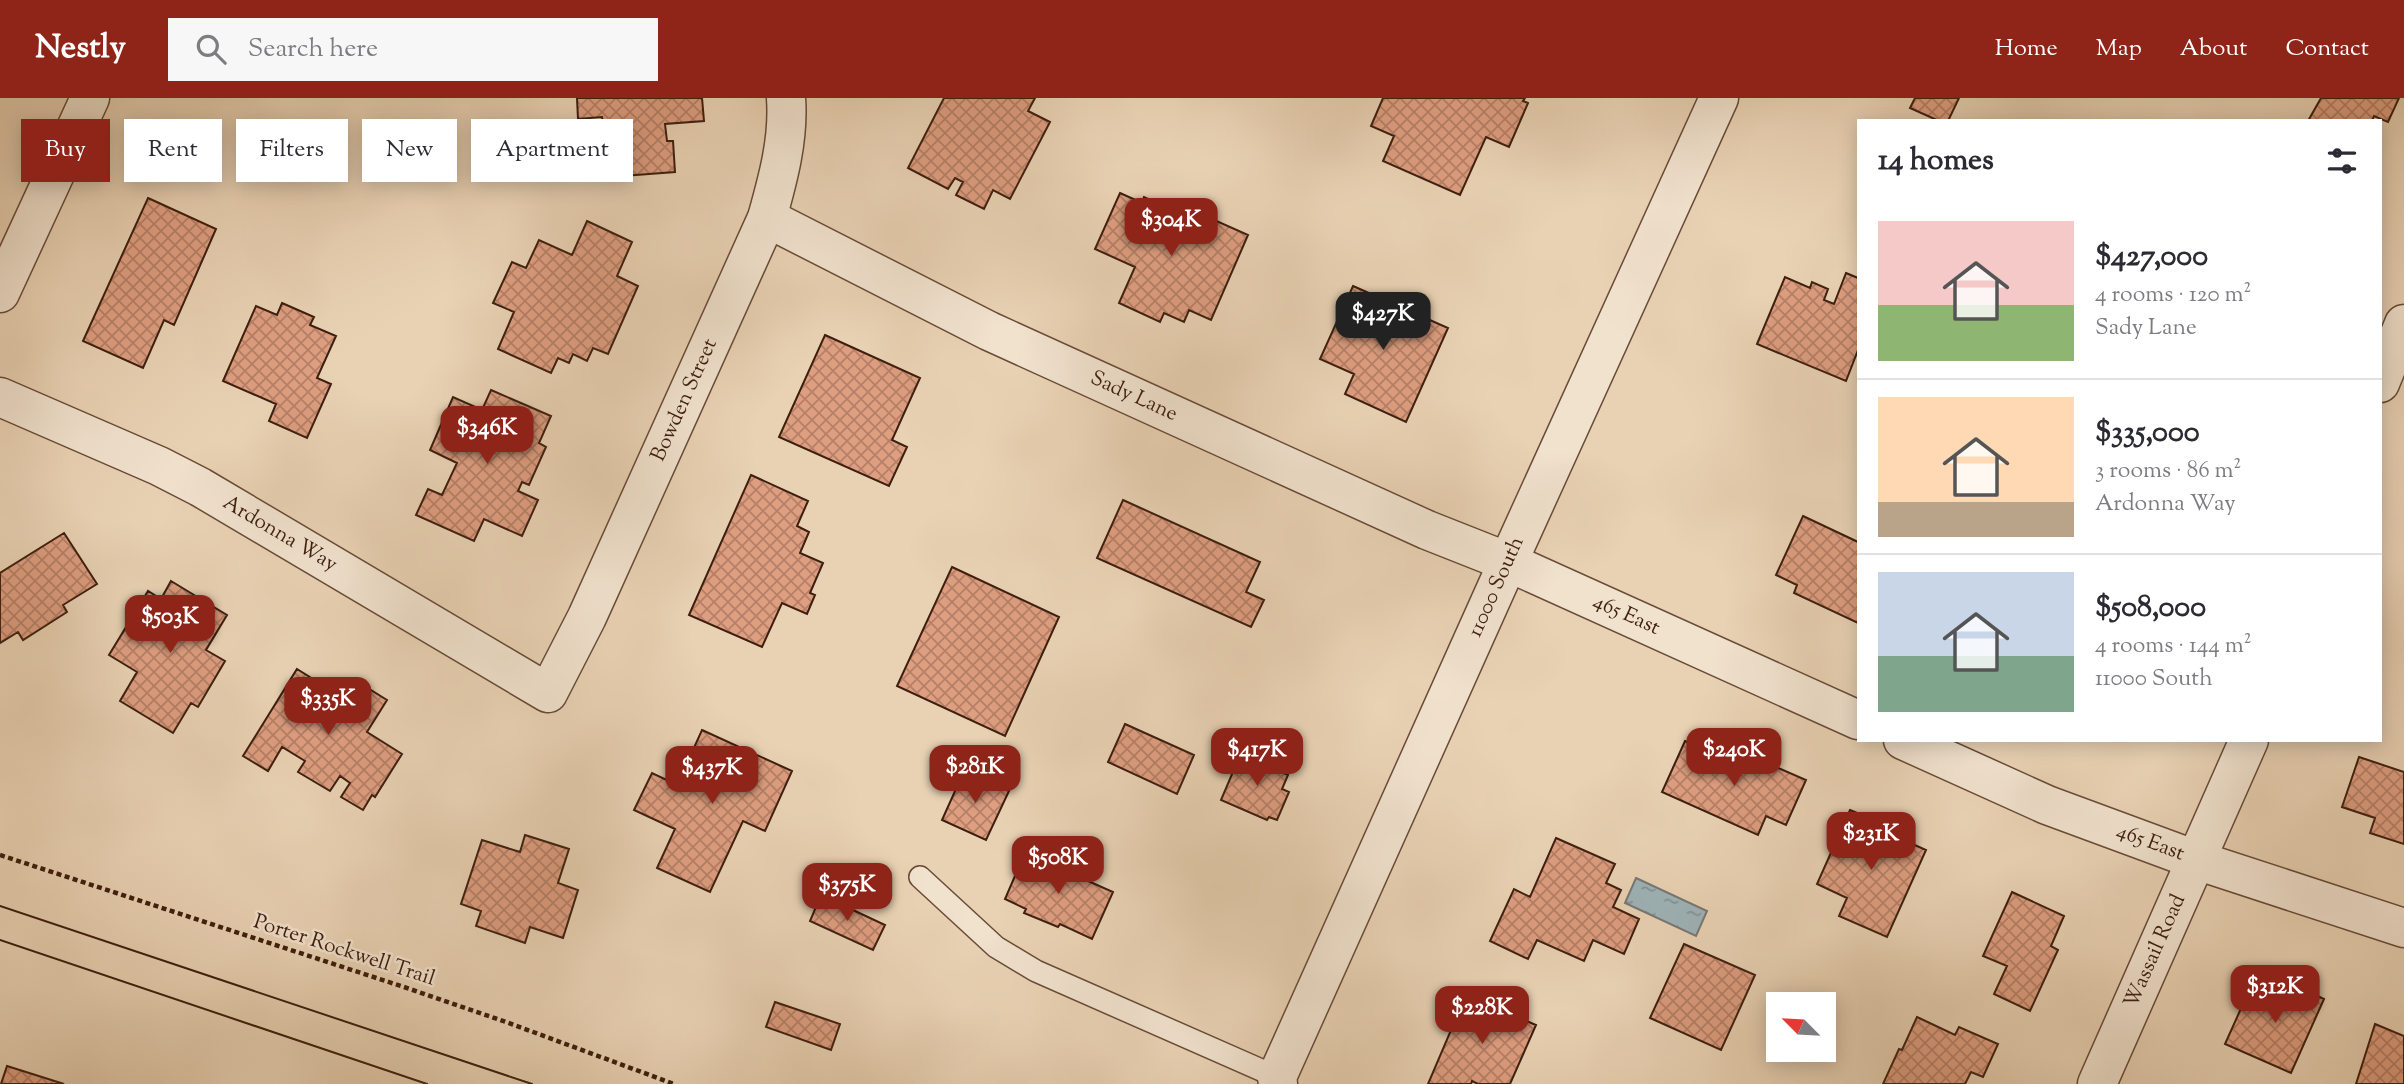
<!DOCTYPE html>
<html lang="en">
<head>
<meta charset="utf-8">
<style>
  body { margin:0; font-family:"Sorts Mill Goudy",serif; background:#f7f7f7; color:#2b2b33; height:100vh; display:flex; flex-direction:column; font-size:26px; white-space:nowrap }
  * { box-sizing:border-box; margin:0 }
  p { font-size:23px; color:#7c7c81 }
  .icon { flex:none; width:38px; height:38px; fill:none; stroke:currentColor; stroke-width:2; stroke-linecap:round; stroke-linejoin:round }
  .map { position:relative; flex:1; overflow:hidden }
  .drawer { position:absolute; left:1857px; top:21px; width:525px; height:623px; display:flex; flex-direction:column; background:#fff; border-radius:0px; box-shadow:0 4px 18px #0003 }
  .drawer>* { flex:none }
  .hud { position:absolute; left:21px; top:21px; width:665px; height:63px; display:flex; gap:14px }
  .needle { width:46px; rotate:294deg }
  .fabs { position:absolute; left:1766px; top:894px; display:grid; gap:14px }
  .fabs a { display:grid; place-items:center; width:70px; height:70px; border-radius:0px; background:#fff; box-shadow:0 4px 18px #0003; font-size:35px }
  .price { position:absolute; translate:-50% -60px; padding:0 16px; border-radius:14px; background:#8f2418; color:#fff; font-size:23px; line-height:46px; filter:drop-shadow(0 2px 4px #0008) }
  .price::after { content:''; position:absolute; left:50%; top:42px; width:21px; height:16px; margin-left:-10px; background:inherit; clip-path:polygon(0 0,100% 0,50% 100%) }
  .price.current { background:#222; color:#fff }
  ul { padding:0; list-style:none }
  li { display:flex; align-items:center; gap:21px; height:175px; padding:0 21px }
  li+li { border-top:2px solid #e1e1e2 }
  li span { display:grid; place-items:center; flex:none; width:196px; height:140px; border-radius:0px; color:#555 }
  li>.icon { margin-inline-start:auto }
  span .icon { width:84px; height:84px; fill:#fffc; stroke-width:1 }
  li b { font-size:30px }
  h2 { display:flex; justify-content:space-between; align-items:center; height:84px; padding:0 21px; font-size:30px }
  .chip { padding:0 24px; border-radius:0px; background:#fff; box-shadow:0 4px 18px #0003; font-size:24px; line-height:63px }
  .chip.current { background:#8f2418; color:#fff }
  header { display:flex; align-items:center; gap:42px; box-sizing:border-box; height:98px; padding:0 35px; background:#8f2418; color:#fff }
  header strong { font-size:33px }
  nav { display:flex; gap:38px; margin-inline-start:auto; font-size:24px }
  .search { width:490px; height:63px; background:#f7f7f7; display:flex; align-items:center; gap:18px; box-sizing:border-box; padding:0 24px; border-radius:0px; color:#7c7c81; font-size:26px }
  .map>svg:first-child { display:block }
</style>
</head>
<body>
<header>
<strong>Nestly</strong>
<div class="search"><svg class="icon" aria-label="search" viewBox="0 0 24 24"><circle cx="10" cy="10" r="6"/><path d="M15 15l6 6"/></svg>Search here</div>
<nav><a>Home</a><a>Map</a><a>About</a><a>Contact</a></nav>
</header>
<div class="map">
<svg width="2404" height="986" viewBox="0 0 2404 986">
  <defs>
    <pattern id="water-ripples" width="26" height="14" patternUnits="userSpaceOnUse" patternTransform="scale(1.75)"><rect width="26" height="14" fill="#9eb4b9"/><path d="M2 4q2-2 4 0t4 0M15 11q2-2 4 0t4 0" fill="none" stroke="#829295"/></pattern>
    <pattern id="building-cross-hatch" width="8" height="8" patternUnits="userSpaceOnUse" patternTransform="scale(1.75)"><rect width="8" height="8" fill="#de9e80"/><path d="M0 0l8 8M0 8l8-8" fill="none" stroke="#b58067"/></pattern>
  </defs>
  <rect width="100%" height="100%" fill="#e9d2b4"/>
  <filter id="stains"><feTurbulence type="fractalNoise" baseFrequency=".00286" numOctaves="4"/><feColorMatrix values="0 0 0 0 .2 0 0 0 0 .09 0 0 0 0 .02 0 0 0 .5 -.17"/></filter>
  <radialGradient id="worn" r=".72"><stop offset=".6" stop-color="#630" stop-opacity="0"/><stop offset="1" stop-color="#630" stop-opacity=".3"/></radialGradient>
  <!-- water -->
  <path fill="url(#water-ripples)" stroke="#777875" stroke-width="2" d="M1636,780L1707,813L1696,838L1625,805Z"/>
  <!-- building -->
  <path fill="url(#building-cross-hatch)" stroke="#3d1e0f" stroke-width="2" d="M577,0H702L704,23L665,26L667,43H673L675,74L610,79L608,55L582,58L580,26L603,24L602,19L578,21Z
    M944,0H1035L1028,13L1050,24L1010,101L993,92L984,111L956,97L963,84L955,80L948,91L908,70Z
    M1383,0H1525L1523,3L1528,5L1509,49L1486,39L1460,97L1383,63L1394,38L1371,28Z
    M1915,0H1959L1948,23H1939L1910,10Z
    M2321,0H2399L2388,24L2374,18L2372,23H2308Z
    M1120,95L1142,105L1144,99L1198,123L1201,116L1248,137L1211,222L1189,212L1184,224L1164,215L1160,224L1119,205L1135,169L1095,151Z
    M148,100L216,131L174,227L164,222L143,270L83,243Z
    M587,123L632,144L617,178L638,188L608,256L593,250L587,263L573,256L569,265L558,260L551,275L498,251L514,214L493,205L512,164L526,170L539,142L572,157Z
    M1846,175L1858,180V252L1846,283L1757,246L1785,179L1810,190L1812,184L1828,191L1824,202L1834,206Z
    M1353,188L1448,230L1406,324L1345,296L1354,276L1320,261Z
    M282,205L314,219L310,227L336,238L317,280L331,286L307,340L269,323L276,306L223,283L256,208L277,217Z
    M825,237L920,280L892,342L907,349L889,388L779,339Z
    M491,292L551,318L539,345L546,349L529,387L522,384L518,393L538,402L522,438L484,421L474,443L416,417L428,391L442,397L457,365L430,352L453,299L482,312Z
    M751,377L808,403L797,428L809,434L800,455L823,465L810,495L815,497L807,516L782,505L762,549L689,517Z
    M1123,402L1260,464L1246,494L1264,502L1251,529L1097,460Z
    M1803,418L1858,444V525L1794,495L1797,487L1776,477Z
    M64,435L97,486L63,507L67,514L23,542L18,534L0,545V475Z
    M952,469L1059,519L1005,638L897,588Z
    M171,483L227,517L206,552L225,563L198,609L191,605L173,635L120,603L137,574L109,557L148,493L161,501Z
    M297,571L342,599L353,581L387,602L367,634L402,656L375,699L372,697L363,712L341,699L350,685L340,678L330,693L298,674L305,663L282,649L268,673L243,658Z
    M1125,626L1194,657L1177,696L1108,664Z
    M702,632L792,673L765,733L743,723L710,794L657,770L675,731L634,712L652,675L688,692L694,679L683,674Z
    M1685,643L1748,671L1753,659L1806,682L1786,727L1766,718L1758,737L1662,694Z
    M1241,655L1288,677L1282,691L1289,694L1277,722L1269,719L1267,722L1221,702Z
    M2359,659L2404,674V746L2370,735L2375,720L2342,709Z
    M964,673L1009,693L986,742L942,722Z
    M1850,712L1902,734L1899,740L1926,752L1887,839L1839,818L1847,800L1817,786Z
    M525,737L569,751L558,785L578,792L563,840L530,829L525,845L476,828L481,813L461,806L482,742L520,754Z
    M1556,740L1615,766L1606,785L1621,792L1613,809L1639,821L1624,856L1593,842L1584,863L1537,842L1528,861L1490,843L1514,791L1530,799Z
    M1025,755L1113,794L1092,841L1060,826L1058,829L1024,815L1026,811L1005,801Z
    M2012,794L2064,818L2051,848L2058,852L2030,913L1994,896L2007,868L1983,858Z
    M821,797L885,827L873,852L810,823Z
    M1684,846L1755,877L1721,952L1650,920Z
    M2285,883L2324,901L2291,975L2225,946L2252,886L2278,898Z
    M1466,897L1536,927L1510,986H1478L1472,983L1471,986H1428Z
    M775,904L840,926L831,952L766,929Z
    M1917,919L1955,937L1959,929L1998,946L1983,979L1971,974L1965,986H1883L1899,951L1902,952Z
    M2375,926L2404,938V986H2356Z
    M7,968L64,986H1Z"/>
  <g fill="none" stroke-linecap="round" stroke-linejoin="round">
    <!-- service casing -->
    <g stroke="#684b38" stroke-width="24">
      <path id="service" d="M920,779L996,849L1036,873L1277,979"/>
    </g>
    <!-- minor casing -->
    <g stroke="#684b38" stroke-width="41">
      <g id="minor">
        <path id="s1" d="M767,120L989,233L1427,432L1508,464L1858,622"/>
        <path d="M0,195L90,0"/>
        <path d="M2380,285L2404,226"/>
        <path id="s2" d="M0,299L159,368L200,389L548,595L587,519L767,120C778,81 789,41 786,0"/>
        <path id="s3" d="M1903,642L2047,707L2196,762L2404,830"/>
        <path id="s4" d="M2097,986L2249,642"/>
      </g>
    </g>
    <!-- tertiary casing -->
    <g stroke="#684b38" stroke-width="41">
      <g id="tertiary">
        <path id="s5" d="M1278,986L1277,979L1508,464L1719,0"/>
      </g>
    </g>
    <!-- path -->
    <path stroke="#3d1e0f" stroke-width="4.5" stroke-dasharray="5 3.5" stroke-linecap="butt" d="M0,757L404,889L506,924L674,986"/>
    <!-- service -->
    <use href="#service" stroke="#f1e2ce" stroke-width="21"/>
    <!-- minor -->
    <use href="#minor" stroke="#f1e2ce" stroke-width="38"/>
    <!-- tertiary -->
    <use href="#tertiary" stroke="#f1e2ce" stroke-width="38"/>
    <!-- tram -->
    <path stroke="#3d1e0f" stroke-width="2" d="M0,808L532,986
      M0,842L427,986"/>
  </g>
  <g text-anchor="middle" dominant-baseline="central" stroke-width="5" stroke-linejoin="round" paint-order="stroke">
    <!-- street labels -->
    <g font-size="21" fill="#3d1e0f" stroke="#f1e2ce">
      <text stroke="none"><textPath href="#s1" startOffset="408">Sady Lane</textPath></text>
      <text stroke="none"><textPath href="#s2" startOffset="947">Bowden Street</textPath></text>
      <text stroke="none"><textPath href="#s2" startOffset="312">Ardonna Way</textPath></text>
      <text stroke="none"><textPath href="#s5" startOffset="544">11000 South</textPath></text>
      <text stroke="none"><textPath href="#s1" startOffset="947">465 East</textPath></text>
      <text stroke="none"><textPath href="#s3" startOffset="268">465 East</textPath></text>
      <text transform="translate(344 853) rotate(18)">Porter Rockwell Trail</text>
      <text stroke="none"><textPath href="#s4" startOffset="145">Wassail Road</textPath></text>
    </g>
  </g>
  <rect width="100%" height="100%" filter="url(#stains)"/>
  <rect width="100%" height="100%" fill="url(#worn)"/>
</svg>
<div class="fabs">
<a><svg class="needle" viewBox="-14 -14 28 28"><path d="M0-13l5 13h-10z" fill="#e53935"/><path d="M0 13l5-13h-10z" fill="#7c7c81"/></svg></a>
</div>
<b class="price" style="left:1171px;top:160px">$304K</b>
<b class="price current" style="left:1383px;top:254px">$427K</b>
<b class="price" style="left:487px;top:368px">$346K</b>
<b class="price" style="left:170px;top:557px">$503K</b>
<b class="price" style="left:328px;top:639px">$335K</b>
<b class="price" style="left:1257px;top:690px">$417K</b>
<b class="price" style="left:1734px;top:690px">$240K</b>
<b class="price" style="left:975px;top:707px">$281K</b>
<b class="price" style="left:712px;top:708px">$437K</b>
<b class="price" style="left:1871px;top:774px">$231K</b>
<b class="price" style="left:1058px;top:798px">$508K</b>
<b class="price" style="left:847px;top:825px">$375K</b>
<b class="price" style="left:2275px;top:927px">$312K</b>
<b class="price" style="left:1482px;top:948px">$228K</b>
<div class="hud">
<a class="chip current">Buy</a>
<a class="chip">Rent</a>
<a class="chip">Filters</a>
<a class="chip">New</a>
<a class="chip">Apartment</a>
</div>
<section class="drawer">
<h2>14 homes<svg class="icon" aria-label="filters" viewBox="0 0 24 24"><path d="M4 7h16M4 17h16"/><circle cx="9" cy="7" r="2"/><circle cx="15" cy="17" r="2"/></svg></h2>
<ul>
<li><span style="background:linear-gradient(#f6c9c9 60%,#8fb573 0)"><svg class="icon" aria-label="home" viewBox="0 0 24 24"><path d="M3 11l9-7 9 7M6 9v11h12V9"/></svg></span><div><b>$427,000</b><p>4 rooms · 120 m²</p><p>Sady Lane</p></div></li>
<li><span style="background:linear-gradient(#ffd9b3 75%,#b9a48a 0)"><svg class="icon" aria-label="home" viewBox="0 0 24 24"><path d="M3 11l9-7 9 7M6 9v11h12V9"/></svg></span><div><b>$335,000</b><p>3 rooms · 86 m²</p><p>Ardonna Way</p></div></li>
<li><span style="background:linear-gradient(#c9d6e8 60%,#7fa58c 0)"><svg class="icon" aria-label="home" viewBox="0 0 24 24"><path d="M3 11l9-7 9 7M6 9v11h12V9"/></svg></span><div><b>$508,000</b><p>4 rooms · 144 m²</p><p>11000 South</p></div></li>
</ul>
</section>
</div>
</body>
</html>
